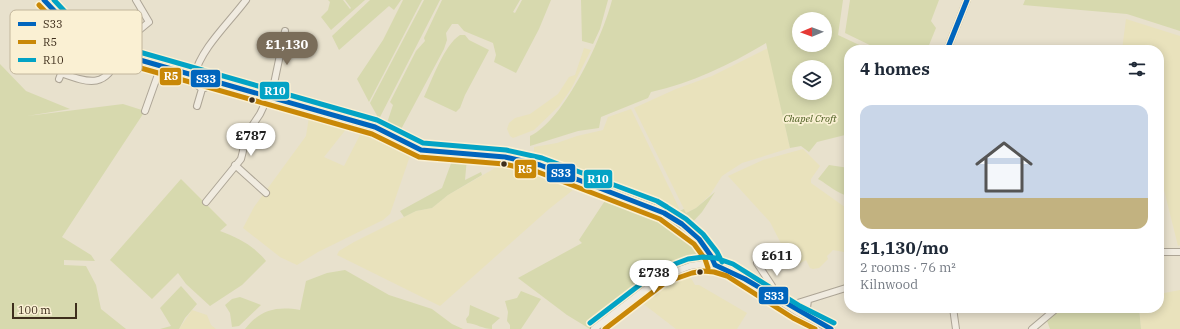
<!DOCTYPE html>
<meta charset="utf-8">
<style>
:root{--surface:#fff;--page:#f6f6f7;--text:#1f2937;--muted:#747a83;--line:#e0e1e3;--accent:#7a6d5a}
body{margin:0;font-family:"IBM Plex Serif",serif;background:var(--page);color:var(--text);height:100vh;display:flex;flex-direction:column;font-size:15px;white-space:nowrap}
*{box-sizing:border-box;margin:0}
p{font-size:13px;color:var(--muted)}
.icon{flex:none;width:22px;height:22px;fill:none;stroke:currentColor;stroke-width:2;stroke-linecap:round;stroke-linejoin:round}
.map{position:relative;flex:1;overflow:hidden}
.panel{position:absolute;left:844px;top:45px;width:320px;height:268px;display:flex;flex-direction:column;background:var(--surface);border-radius:16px;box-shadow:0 2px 10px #0003}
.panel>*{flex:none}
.needle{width:26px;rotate:269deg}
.controls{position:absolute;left:792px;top:12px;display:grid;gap:8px}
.controls a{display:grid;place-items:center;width:40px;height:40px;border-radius:50%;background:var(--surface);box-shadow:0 2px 10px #0003;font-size:20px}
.scale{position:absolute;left:12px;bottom:10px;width:65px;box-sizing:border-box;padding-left:4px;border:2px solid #3e2e1c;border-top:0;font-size:11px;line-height:14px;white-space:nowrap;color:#3e2e1c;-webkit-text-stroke:3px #faf0d3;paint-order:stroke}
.price{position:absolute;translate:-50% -34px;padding:0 9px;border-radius:14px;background:#fff;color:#222;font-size:13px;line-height:26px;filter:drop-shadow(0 1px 2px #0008)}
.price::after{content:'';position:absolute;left:50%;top:24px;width:12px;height:9px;margin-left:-6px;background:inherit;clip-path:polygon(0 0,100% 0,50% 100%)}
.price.active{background:var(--accent);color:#fff}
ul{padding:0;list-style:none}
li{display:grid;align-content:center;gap:8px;height:212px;padding:0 16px}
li+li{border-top:1px solid var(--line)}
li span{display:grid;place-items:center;height:124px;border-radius:12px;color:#555}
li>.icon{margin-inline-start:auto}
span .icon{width:72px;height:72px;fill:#fffc;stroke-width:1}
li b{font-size:17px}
h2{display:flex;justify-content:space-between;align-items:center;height:48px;padding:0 16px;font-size:17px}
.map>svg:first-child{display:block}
.farmland{fill:#e9e2bc}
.green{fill:#d7d9ae;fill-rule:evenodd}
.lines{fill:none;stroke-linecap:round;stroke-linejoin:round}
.minor-casing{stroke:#ada596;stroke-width:8}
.minor{stroke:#f0ebe0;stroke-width:6}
.bus-1-casing{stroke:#faf0d3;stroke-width:8}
.bus-2-casing{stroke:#faf0d3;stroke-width:8}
.bus-3-casing{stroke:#faf0d3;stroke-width:8}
.bus-1{stroke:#0065bd;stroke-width:5}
.bus-2{stroke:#c98807;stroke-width:5}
.bus-3{stroke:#03a3c5;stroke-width:5}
.bus-dot{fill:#3e2e1c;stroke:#faf0d3;stroke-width:1.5}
.labels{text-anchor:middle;stroke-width:3.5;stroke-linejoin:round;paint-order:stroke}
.park-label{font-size:10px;font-style:italic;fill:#4b5d20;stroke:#faf0d3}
.key{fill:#faf0d3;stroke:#c2b69c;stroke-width:1}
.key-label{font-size:11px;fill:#3e2e1c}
.line-badge{stroke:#faf0d3;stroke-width:1.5}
.badge-label{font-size:11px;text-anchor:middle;font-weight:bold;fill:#fff}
</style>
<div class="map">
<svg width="1180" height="329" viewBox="0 0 1180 329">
<rect width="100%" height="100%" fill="#e8e1cd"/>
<path class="farmland" d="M1126,19l54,17v209l-2,1 -19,-76v-120h-37z
M584,48l7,2 -20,39 -12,17 -25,24 -21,8 -3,-2 -3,-7 2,-6 6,-5 15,-4 28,-20 11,-17 6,-2z
M768,48l22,100 -48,15 -20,13 -12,19 -14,13 -10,5 -52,-105 42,-19 36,-13z
M631,109l49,101 -6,3 -22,-13 -66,-22 -46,-17 -6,-5v-9l23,-4 20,-7 26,-6 5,-13z
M309,117l38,11 -23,29 20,9 18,-35 49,22 -21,61 -7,6 -65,32 -21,13 -17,-8 -37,-29 11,-21 52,-71z
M803,149l17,17 -9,13v4l38,27v43l-16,-3 -6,6 1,3 -9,9 -6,1 -3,-1 -4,-8 -11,6 -3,-1 -22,-43 -42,-46 35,-16z
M504,163l28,9 7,-4 39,18 -29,23 -109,97 -103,-51 2,-4 15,-9 62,-31 16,-3 16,-13z
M688,273l7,12h4l48,28 -10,16h-61l-39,-30 14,-9z
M1180,290v39h-39l-2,-21h20v-14z
M192,310l15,5 4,10 5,4h-37z"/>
<path class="green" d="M328,0h15l7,9 1,-1 -6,-8h20l-34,30 -10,-13 7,-7 2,-8z
M370,0h31l-7,10 -5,-4 -50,44 -7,-14z
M403,0h19l-53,102 -12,-23 26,-39z
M424,0h16l-61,119 -9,-16z
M442,0h78l-7,12 2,1 7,-13h29l-12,29 -23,44 -22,-11 2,-7 -3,-12 -29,-12 -6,-7h-6l-6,9 1,7 -3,9 -46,86 -13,-6 8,-24 -3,-3 26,-51 9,-10 -1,-3z
M581,0h27l-8,29 -7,15 -11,-3z
M612,0h231l-5,35 32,15h-21v84l-32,8 -8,10 -8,-6 -11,2 -24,-105c-35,21 -74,40 -115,49l-3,6 -47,19 -2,11 -21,3 -48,15v-10c34,-15 73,-100 82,-136zM799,19h26v26h-26zM799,67h26v26h-26z
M850,0h89l-8,21 5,7 -9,22h-47l-35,-17z
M1025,0h155v31l-53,-17 -104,-9z
M460,35h5l4,5 20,10 -24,45 -5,13 -4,4 -32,-15c8,-17 20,-52 36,-62z
M0,64l26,27 44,18 -43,7 96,-12 22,7 -83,126 29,18 4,6 -31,-1v5l22,1 10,19 5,24 25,20h-126z
M453,158h14l-2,22 16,-8 1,3 -34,20 -16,13 -16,3 -12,6 -4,-6 42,-23z
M829,165l20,3v28c-12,-2 -20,-11 -31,-17z
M181,179l46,46 -7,6c19,7 34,15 46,30l-24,24 -32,21 -24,-22 -8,-11 -26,26 -42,-39z
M715,192l-13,20 -12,13 -16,-12 10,-4 2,4 10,-5z
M608,196l45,14 14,7 39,35 4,10h-19l-32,10 -67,57h-2l-23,-14 -49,-37 64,-35 -3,-3z
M345,270l44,25 43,14 20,15 11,5h-218c15,-19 31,-23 55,-19l6,-29 21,-8z
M181,286l16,18 -12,14 -6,11h-19l11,-3 -11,-18z
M521,291l20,8 -20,30h-11v-4l-3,-4 1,-9 -3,-11 12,-3z
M240,297l21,8 -22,21 -7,1 -2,-14 -5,-8 7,-6z
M470,305l30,13 -8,7v4c-9,0 -15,-5 -25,-6l-1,-4 3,-4z
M1061,308h78l2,21h-91l-3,-8z"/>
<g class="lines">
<g class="minor-casing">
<path id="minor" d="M44,0l38,40 16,8 277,79 46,23 84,7 35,8 115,43c22,12 53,31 60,57
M947,50l20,-50
M116,54l4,-8 29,-24 -13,-22
M61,73c29,11 46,15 58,-18
M194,76c8,-29 34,-52 52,-76
M198,77l-1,8 5,4 5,-2 2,-6
M59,79l10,-26
M271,98l14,-67
M197,106l5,-17
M145,111l16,-45
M235,165l31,28
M206,202l35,-43 2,-8 1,-13 16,-24 8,-17
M1159,252h21
M757,263l15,23 -3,8
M788,306l61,-19
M953,308l3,21
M806,316l2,-16
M594,329l69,-53 27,-10 13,-2 12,1 15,5 67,42 34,17
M1032,329l25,-21"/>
</g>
<use href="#minor" class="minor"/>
<g class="bus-1-casing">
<path id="bus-1" d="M44,0l38,40 16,8 277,79 46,23 84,7 35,8 124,48 18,11 17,15 12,17 4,9
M947,50l20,-50
M715,265l30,14 86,50"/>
</g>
<g class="bus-2-casing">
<path id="bus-2" d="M39,5l38,40 18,10 277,79 47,23 85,7 34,8 122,47 34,25 11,15 3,9
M605,329l61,-47 26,-9 11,-2 11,1 13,4 66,42 22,11"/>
</g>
<g class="bus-3-casing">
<path id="bus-3" d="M54,0l32,34 15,7 276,79 46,23 83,7 36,8 115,43 10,6 19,12 17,15 14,18 5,10
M590,323l69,-53 29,-11 15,-2 13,1 17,6 67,42 34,17"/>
</g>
<use href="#bus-1" class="bus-1"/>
<use href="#bus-2" class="bus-2"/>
<use href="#bus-3" class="bus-3"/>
</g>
<g class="bus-dot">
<circle cx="252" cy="100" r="3.5"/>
<circle cx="504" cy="164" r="3.5"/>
<circle cx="700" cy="272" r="3.5"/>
</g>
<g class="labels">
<g class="park-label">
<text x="810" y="122">Chapel Croft</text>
</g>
</g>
<rect x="10" y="10" width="132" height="64" rx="6" class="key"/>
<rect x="18" y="22" width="18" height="4" fill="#0065bd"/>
<rect x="18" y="40" width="18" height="4" fill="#c98807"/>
<rect x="18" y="58" width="18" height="4" fill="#03a3c5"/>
<g class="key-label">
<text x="43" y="28">S33</text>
<text x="43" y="46">R5</text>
<text x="43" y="64">R10</text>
</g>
<g class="line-badge">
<rect x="159" y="67" width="23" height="19" rx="4" fill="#c98807"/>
<rect x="190" y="69" width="31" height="19" rx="4" fill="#0065bd"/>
<rect x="259" y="81" width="31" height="19" rx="4" fill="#03a3c5"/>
<rect x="514" y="159" width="23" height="20" rx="4" fill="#c98807"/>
<rect x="546" y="163" width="30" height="20" rx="4" fill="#0065bd"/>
<rect x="583" y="169" width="30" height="20" rx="4" fill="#03a3c5"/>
<rect x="758" y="286" width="31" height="19" rx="4" fill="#0065bd"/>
</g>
<g class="badge-label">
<text x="171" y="80">R5</text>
<text x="206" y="83">S33</text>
<text x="275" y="95">R10</text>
<text x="525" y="173">R5</text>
<text x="561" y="177">S33</text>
<text x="598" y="183">R10</text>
<text x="774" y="300">S33</text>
</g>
</svg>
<div class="controls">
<a><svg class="needle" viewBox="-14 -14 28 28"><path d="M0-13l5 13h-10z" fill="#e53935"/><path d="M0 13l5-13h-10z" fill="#747a83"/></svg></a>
<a><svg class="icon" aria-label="layers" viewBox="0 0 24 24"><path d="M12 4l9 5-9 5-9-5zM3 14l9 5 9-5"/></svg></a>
</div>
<div class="scale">100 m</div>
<b class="price active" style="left:287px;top:66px">£1,130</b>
<b class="price" style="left:251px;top:157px">£787</b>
<b class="price" style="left:777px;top:277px">£611</b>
<b class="price" style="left:654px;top:294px">£738</b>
<section class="panel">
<h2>4 homes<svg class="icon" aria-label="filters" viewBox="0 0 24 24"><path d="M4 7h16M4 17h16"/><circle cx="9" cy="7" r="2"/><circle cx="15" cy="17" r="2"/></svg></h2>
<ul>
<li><span style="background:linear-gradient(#c9d6e8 75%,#c2b280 0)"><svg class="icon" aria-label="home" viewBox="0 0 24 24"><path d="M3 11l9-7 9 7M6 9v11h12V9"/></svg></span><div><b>£1,130/mo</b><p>2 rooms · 76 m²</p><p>Kilnwood</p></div></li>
</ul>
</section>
</div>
